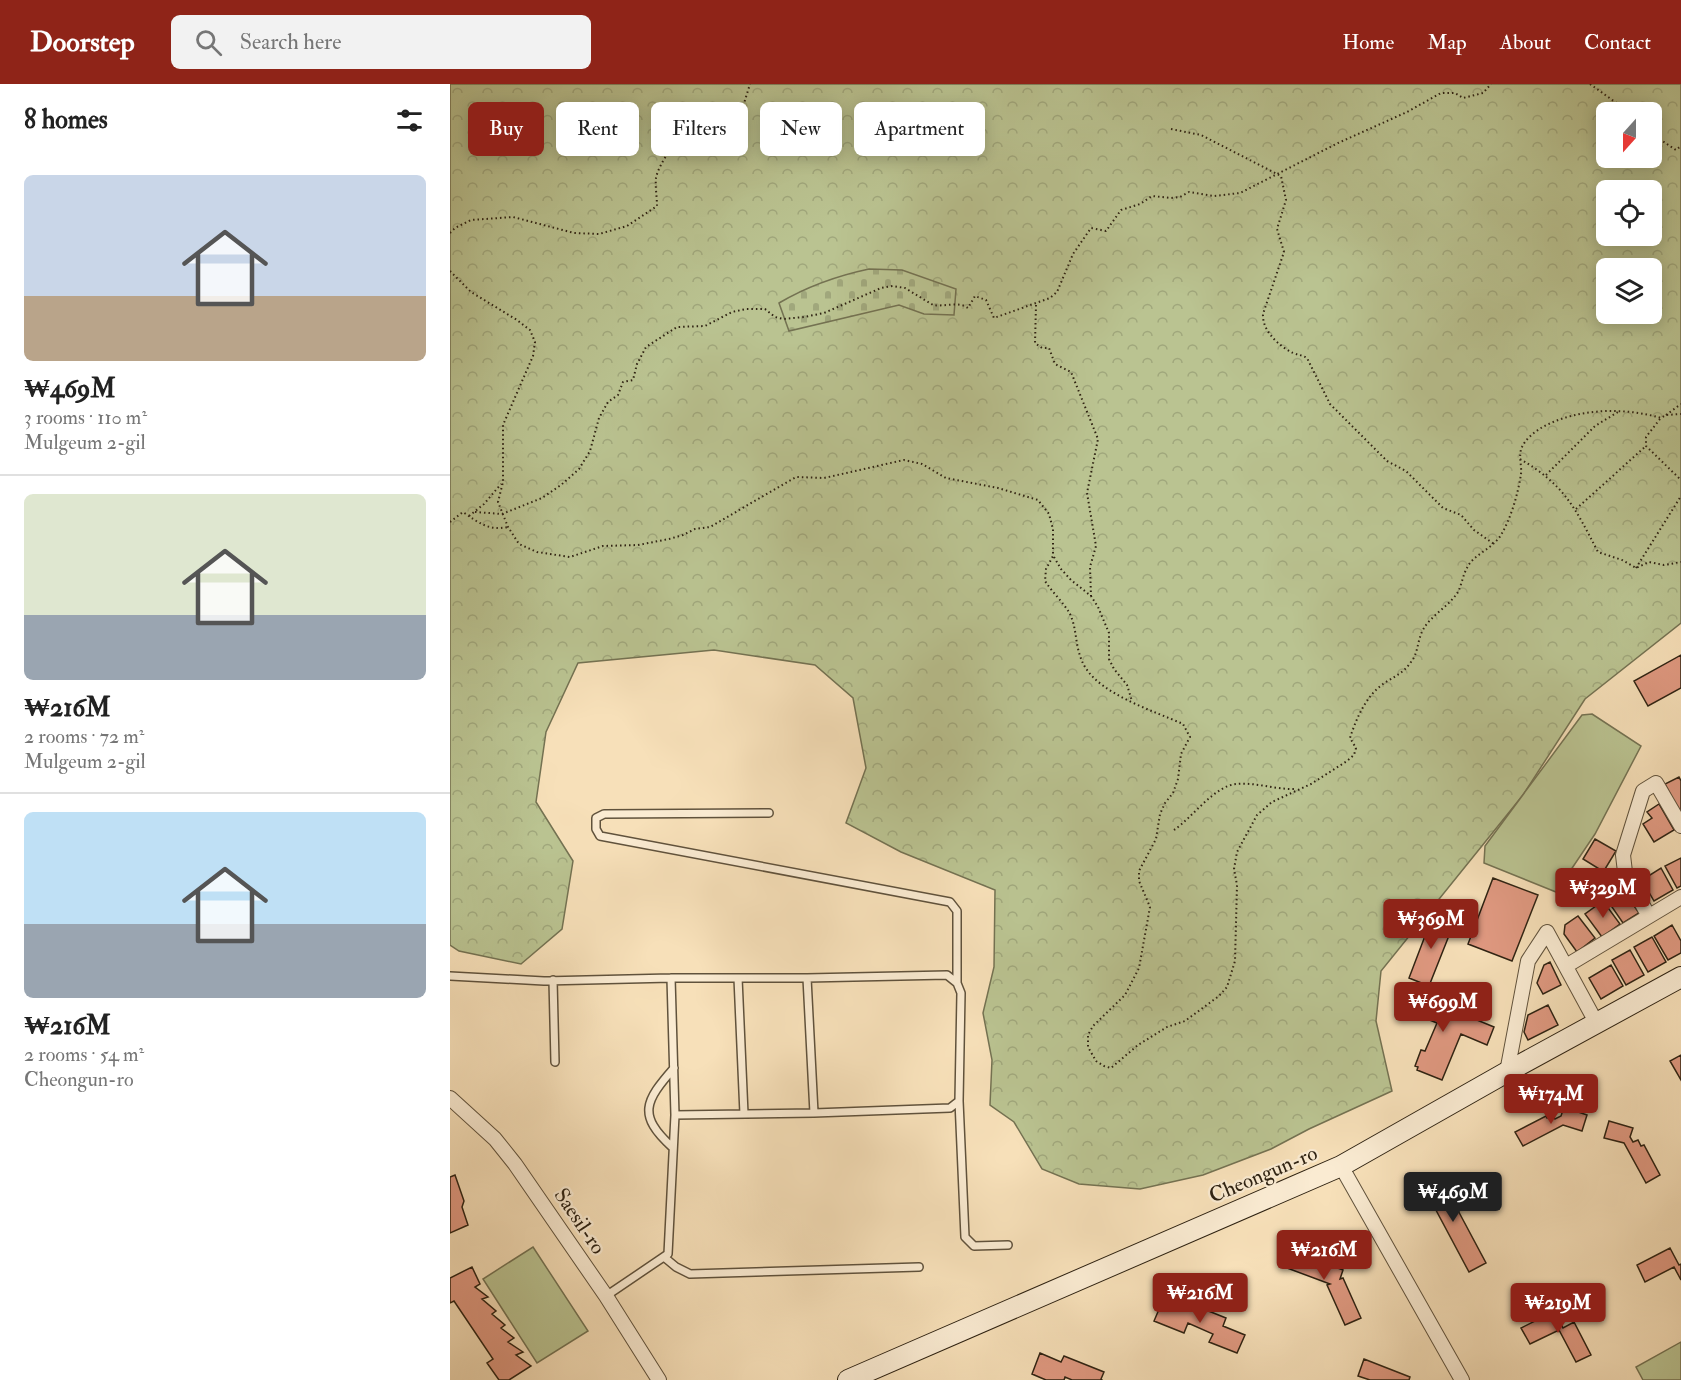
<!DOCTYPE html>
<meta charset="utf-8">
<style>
:root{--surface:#fff;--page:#f2f2f2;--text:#222;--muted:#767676;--line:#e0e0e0;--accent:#8f2418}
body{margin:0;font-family:"IM FELL Double Pica",serif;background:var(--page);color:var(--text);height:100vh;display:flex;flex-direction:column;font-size:22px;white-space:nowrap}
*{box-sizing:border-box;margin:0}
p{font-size:20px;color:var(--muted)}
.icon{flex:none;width:33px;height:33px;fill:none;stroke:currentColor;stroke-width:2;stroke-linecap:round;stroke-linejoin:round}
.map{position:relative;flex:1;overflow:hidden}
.side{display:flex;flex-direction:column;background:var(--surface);width:450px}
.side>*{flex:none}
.hud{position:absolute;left:18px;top:18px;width:570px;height:54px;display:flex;gap:12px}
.needle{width:39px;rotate:201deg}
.buttons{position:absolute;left:1146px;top:18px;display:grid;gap:12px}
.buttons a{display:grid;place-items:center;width:66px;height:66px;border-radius:9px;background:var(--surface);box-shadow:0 3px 15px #0003;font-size:30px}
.price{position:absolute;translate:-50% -51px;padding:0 14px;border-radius:6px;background:var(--accent);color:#fff;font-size:20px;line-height:39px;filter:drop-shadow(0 2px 3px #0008)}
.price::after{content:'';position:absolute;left:50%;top:36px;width:18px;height:14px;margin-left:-9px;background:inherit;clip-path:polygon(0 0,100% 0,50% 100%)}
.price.current{background:#222;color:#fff}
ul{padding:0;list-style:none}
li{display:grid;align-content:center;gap:12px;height:318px;padding:0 24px}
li+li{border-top:2px solid var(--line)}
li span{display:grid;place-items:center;height:186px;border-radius:9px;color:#555}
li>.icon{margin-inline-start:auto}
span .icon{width:108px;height:108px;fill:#fffc;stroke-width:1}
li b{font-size:26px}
h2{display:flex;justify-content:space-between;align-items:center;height:72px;padding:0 24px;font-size:26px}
.chip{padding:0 21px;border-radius:9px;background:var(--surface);box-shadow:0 3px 15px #0003;font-size:21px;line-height:54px}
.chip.current{background:var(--accent);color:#fff}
header{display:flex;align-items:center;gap:36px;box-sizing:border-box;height:84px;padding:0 30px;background:var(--accent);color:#fff}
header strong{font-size:28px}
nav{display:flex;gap:33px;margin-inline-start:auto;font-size:21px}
.search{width:420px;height:54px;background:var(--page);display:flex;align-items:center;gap:15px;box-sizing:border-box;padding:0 21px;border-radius:9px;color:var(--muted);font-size:22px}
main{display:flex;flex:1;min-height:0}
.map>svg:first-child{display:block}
.forest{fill:url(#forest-crowns);stroke:#747252;stroke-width:1.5;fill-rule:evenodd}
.cemetery{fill:url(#cemetery-stones);stroke:#747252;stroke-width:1.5}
.garden{fill:#bac391;stroke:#747252;stroke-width:1.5}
.building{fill:#e09981;stroke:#2e2212;stroke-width:1.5}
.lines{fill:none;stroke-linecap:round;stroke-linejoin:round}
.lane-casing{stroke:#60523c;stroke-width:10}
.street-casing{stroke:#60523c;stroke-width:16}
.secondary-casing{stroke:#2e2212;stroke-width:22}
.path{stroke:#2e2212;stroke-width:2;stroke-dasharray:1.5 3;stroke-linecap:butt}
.lane{stroke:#faebd2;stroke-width:7}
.street{stroke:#faebd2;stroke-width:14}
.secondary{stroke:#faebd2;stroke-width:20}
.labels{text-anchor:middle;stroke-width:4.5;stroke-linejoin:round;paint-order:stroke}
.street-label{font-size:21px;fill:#2e2212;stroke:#faebd2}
</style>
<header>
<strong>Doorstep</strong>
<div class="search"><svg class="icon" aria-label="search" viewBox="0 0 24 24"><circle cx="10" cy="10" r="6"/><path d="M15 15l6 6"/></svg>Search here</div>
<nav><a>Home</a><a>Map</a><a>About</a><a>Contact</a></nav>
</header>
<main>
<section class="side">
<h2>8 homes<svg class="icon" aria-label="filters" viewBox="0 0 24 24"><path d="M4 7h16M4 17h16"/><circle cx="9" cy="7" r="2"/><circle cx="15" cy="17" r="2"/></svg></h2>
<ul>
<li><span style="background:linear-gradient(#c9d6e8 65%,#b9a48a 0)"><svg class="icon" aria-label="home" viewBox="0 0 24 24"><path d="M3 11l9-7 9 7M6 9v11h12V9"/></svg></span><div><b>₩469M</b><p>3 rooms · 110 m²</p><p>Mulgeum 2-gil</p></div></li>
<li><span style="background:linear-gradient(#dfe7d0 65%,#9aa5b1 0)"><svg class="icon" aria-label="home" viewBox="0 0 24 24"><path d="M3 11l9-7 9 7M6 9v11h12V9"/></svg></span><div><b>₩216M</b><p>2 rooms · 72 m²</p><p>Mulgeum 2-gil</p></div></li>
<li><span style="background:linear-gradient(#bfe0f5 60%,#9aa5b1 0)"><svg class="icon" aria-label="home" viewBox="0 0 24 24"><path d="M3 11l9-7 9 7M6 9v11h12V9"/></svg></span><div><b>₩216M</b><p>2 rooms · 54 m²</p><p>Cheongun-ro</p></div></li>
</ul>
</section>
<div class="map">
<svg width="1231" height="1296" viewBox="0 0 1231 1296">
<defs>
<pattern id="forest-crowns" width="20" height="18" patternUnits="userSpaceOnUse" patternTransform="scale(1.5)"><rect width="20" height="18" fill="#bac391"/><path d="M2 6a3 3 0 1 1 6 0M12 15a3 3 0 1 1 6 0" fill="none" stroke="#a0a77c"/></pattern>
<pattern id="cemetery-stones" width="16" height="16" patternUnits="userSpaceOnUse" patternTransform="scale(1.5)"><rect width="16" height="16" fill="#bac391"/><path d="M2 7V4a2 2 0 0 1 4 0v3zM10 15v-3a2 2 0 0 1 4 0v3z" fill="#a0a77c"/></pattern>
</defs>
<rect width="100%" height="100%" fill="#f7e0b9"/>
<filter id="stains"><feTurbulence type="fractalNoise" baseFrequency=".00333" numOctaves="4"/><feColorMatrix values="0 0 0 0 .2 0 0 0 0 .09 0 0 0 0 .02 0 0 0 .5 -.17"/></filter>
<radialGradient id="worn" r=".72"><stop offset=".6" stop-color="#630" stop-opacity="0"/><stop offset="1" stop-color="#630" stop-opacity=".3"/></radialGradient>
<path class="forest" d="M0,0h1231v539l-96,76 -62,96 -142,176 -5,50 16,70 -83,38 -38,20 -68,26 -63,14 -61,-5 -37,-15 -28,-47 -24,-17 2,-45 -9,-47 11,-46 1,-77 -94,-38 -55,-29 20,-55 -13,-70 -38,-33 -101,-15 -136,13 -32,69 -10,70 37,59 -11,68 -41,35 -62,-13 -9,-6zM1156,28h46v46h-46zM1156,106h46v46h-46zM1156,184h46v46h-46z"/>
<path class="cemetery" d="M419,185l33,1 54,19 -2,26 -30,-1 -25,-9 -110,26 -10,-28c29,-17 57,-27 90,-34z"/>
<path class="garden" d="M1142,630l49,32 -46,88 -39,58 -72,-29 1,-17 97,-131z
M83,1163l55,84 -51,32 -54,-84z
M1231,1258v38h-38l-7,-13z"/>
<path class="building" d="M1231,571v33l-33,18 -14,-25z
M1229,693l2,4v34l-16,-31z
M1209,720l15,26 -20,12 -11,-18 9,-6 -5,-6z
M1145,755l21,12 -14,23 -3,-1 2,-3 -18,-11z
M1231,774v28l-4,2 -12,-22z
M1211,784l12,22 -19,11 -12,-21z
M1043,794l45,17 -26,66 -44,-17z
M1167,797l22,32 -16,10 -22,-32z
M1153,817l17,23 -18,13 -17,-23z
M983,831l21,8 -25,63 -20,-8z
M1128,832l17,22 -18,14 -13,-18 1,-9z
M1222,841l9,16v12l-13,7 -14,-24z
M1202,853l14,25 -18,10 -14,-25z
M1180,866l14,25 -18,10 -14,-25z
M1100,878l11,23 -18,9 -6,-11 7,-18z
M1161,881l12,21 -22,13 -12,-21z
M954,906l90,37 -7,18 -26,-11 -19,46 -25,-10 1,-3 -3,-1 6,-16 4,1 12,-28 -40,-16z
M1098,921l10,20 -30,15 -4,-8 4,-17z
M1231,971v25l-11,-19z
M1114,1023l23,8 -5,16 -19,-6 -40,21 -8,-14 31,-16 1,2 6,-3 2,4 6,-3z
M1159,1037l24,7 -3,9 3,5 5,-2 3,6 3,-1 16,30 -14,8 -22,-40 -20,-5z
M988,1089l48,90 -17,9 -48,-90z
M5,1091l9,26 -2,6 6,18 -18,8v-56z
M835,1164l58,22 -3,9 3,-1 18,40 -16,7 -18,-40 3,-1 -51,-19z
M1220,1164l9,17 2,-1v16l-7,-13 -29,15 -8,-17z
M22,1183l8,17 -5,3 13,10 -6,2 14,12 -4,3 13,11 -4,3 13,10 -6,4 15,10 -7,3 15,11 -22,14h-10l-12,-17 6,-4 -39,-58 -4,2v-25z
M713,1216l20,8 3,-6 40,16 -3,8 22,9 -8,18 -28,-11 4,-8 -25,-11 -4,10 -30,-12z
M1105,1227l8,17 11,-6 17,33 -15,7 -17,-32 -29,14 -9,-16z
M590,1269l21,9 3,-6 40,16 -3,7 1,1h-30l-7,-3 -1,3h-18l-14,-6z
M914,1275l46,18 -1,3h-39l-12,-4z"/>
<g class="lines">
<g class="lane-casing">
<path id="lane" d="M319,729l-165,1 -8,4v11l4,7 350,66 7,9v72
M0,892l94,5 127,-3
M288,894l6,136
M357,894l7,135
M103,896l2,82
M509,1017l6,136 9,9 34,-1
M222,1063c-35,-32 -27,-46 2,-79
M214,1173l12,10 14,7 229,-7
M156,1212l62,-42 7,-139 -4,-137h136l140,-3 10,8 4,10 -2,108 -9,7 -136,5 -139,2"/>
</g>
<g class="street-casing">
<path id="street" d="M1198,831l-23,-43 -2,-17 20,-64 13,-8 25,43
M1116,882l115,-69
M1057,988l21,-111 19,-29 50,92
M0,1014l45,41 20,25 91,132 53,84
M891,1082l121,214"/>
</g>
<g class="secondary-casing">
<path id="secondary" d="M398,1296l493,-214 166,-94 174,-95"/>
</g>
<path class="path" d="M1140,0l39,28
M721,45l30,6 80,41 5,24 -9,29 7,23 -21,62c-1,17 16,32 30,39 5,2 9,2 14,5l23,46 57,57 19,10 37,37 18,7 13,15 20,14
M1202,50l24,16 5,-4
M0,149l5,-5 16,-8 42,-3 61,16 25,1 28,-8 30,-20c0,-9 -2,-20 -1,-28 3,-16 24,-44 39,-51 10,-6 21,-3 32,-1l14,-13 9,-29
M0,187l21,21 46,28 13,10 5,12 -2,14 -30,69v57l-5,20 10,25 11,17 18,8 33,5 33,-11 35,-1 31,-6 14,-4 12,-6 15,-2 86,-50 28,1 80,-18 18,4 24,14 52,10 40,12 11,14 4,15v27l-7,13 -1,12c7,11 19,22 25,33 8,17 4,34 15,53 17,28 69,44 98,57l7,13 -9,17 -3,25 -5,14 -8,10 -5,11 -4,25 -17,32v10l11,26 -11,61 -14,27 -32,31 -5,9v12l8,14 8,5 7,2 27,-23 29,-18 18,-6 34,-25 8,-9 8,-26 2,-76 -3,-16 3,-17 20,-37 15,-13 39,-18 36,-23 7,-6 2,-7 -6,-10c6,-19 16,-42 33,-54 10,-7 21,-11 28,-22 8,-10 6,-23 13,-34 8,-13 25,-22 34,-36 4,-8 5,-18 10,-26 7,-12 24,-17 33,-31 10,-17 17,-41 20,-61 1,-8 -3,-19 1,-27 3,-7 12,-15 19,-19 35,-20 83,-21 120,-10l5,-3 15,-1
M586,221l-1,38 7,5h7l6,16 16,8 27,67 -11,54 9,53 -6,21 1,29
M1216,331l15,-11
M1210,335l-14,18v9l35,34
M1070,375c45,26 55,49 78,93l24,8 14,8 13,-6 15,3 17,-3
M1096,391l49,-49 23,-14
M1126,425l70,-63
M25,428l27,2 40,-16 19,-13 18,-16 11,-18 9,-33 9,-16 10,-7 5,-13 10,-2 4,-16 9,-17 31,-20 28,-1 27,-14 14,-3h19l10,8 8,2 21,-2 20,-4 57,-25 12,-2 12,2 28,17c11,2 26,-4 35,3l7,-12 11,4 8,18 56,-20 7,-6 16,-38 18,-26 15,3 15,-21 19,-6 12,-8 19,2 9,-1 9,-5 25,4 26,-3 98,-50 69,-31 34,-19h14l8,5 20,-5 8,-9
M19,432l15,-12 17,-20
M0,438l13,-10c16,11 26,19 45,15
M604,473l7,12 10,11 20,16 7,11 11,26v26l5,10 13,16 5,16
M1186,484l45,-72
M724,746c19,-13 41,-45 63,-46 19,-2 38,6 60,5"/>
<use href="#lane" class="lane"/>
<use href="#street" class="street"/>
<use href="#secondary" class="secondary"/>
</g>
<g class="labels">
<g class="street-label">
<text transform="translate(813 1090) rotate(-23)" y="7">Cheongun-ro</text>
<text transform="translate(130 1137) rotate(56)" y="7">Saesil-ro</text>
</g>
</g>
<rect width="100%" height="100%" filter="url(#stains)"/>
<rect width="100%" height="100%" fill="url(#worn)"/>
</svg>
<div class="buttons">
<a><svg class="needle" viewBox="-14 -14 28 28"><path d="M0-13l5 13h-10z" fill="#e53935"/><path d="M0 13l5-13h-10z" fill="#767676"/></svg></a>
<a><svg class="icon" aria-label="locate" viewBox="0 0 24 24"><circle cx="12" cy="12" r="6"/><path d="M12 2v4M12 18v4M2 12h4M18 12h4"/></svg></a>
<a><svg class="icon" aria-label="layers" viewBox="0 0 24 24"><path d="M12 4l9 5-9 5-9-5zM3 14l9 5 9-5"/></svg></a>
</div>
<b class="price" style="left:1153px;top:835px">₩329M</b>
<b class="price" style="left:981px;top:866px">₩369M</b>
<b class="price" style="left:993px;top:949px">₩699M</b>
<b class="price" style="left:1101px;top:1041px">₩174M</b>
<b class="price current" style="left:1003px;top:1139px">₩469M</b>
<b class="price" style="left:874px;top:1197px">₩216M</b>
<b class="price" style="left:750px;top:1240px">₩216M</b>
<b class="price" style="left:1108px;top:1250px">₩219M</b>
<div class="hud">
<a class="chip current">Buy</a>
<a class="chip">Rent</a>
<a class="chip">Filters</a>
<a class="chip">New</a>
<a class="chip">Apartment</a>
</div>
</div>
</main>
